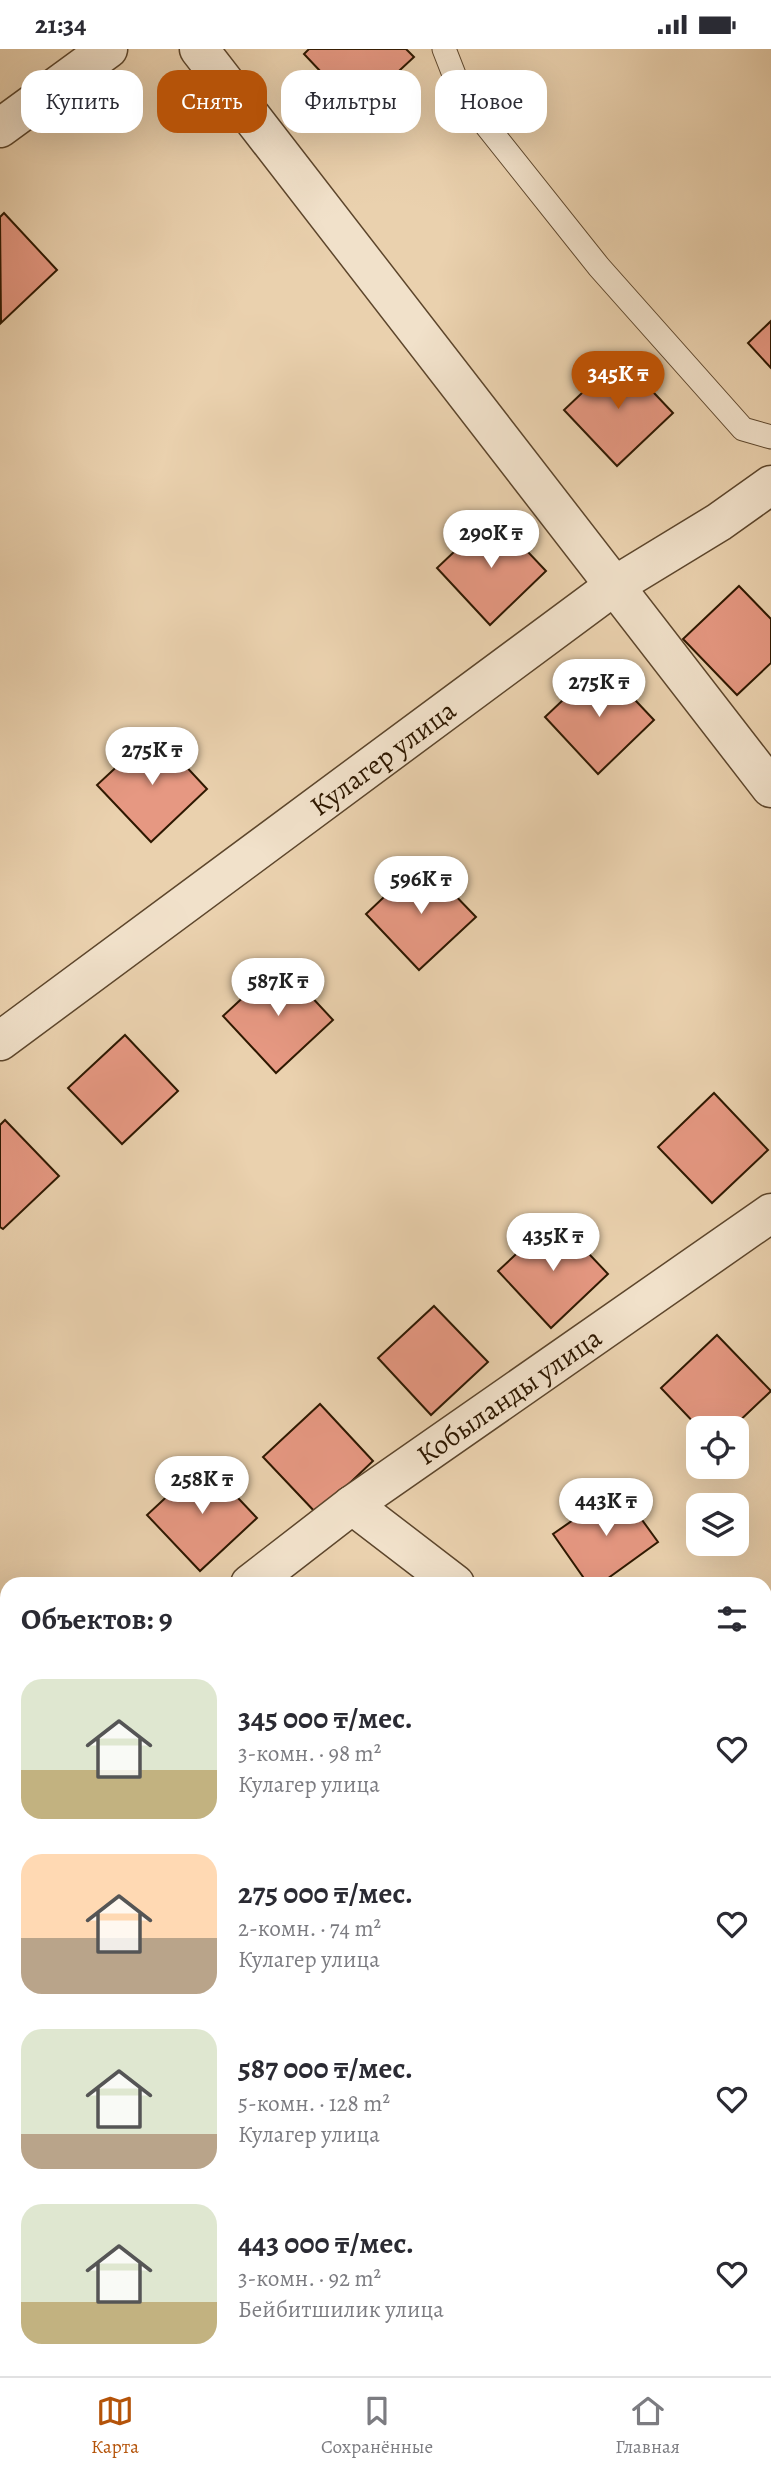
<!DOCTYPE html>
<html lang="ru">
<meta charset="utf-8">
<style>
:root{--surface:#fff;--page:#f2f2f3;--text:#2b2b33;--muted:#7c7c81;--line:#e1e1e2;--accent:#b45309}
body{margin:0;font-family:Alegreya,serif;background:var(--page);color:var(--text);height:100vh;display:flex;flex-direction:column;font-size:26px;white-space:nowrap}
*{box-sizing:border-box;margin:0}
p{font-size:23px;color:var(--muted)}
.icon{flex:none;width:38px;height:38px;fill:none;stroke:currentColor;stroke-width:2;stroke-linecap:round;stroke-linejoin:round}
.map{position:relative;flex:1;overflow:hidden}
.side{position:absolute;left:0px;top:1528px;width:772px;height:800px;display:flex;flex-direction:column;background:var(--surface);border-radius:21px 21px 0 0;box-shadow:0 7px 28px #0002}
.side>*{flex:none}
.top-card{position:absolute;left:21px;top:21px;width:730px;height:63px;display:flex;gap:14px}
.buttons{position:absolute;left:686px;top:1367px;display:grid;gap:14px}
.buttons a{display:grid;place-items:center;width:63px;height:63px;border-radius:14px;background:var(--surface);box-shadow:0 7px 28px #0002;font-size:35px}
.price{position:absolute;translate:-50% -60px;padding:0 16px;border-radius:24px;background:#fff;color:#222;font-size:23px;line-height:46px;filter:drop-shadow(0 2px 4px #0008)}
.price::after{content:'';position:absolute;left:50%;top:42px;width:21px;height:16px;margin-left:-10px;background:inherit;clip-path:polygon(0 0,100% 0,50% 100%)}
.price.current{background:var(--accent);color:#fff}
ul{padding:0;list-style:none}
li{display:flex;align-items:center;gap:21px;height:175px;padding:0 21px}
li span{display:grid;place-items:center;flex:none;width:196px;height:140px;border-radius:21px;color:#555}
li>.icon{margin-inline-start:auto}
span .icon{width:84px;height:84px;fill:#fffc;stroke-width:1}
li b{font-size:30px}
h2{display:flex;justify-content:space-between;align-items:center;height:84px;padding:0 21px;font-size:30px}
.tag{padding:0 24px;border-radius:21px;background:var(--surface);box-shadow:0 7px 28px #0002;font-size:24px;line-height:63px}
.tag.current{background:var(--accent);color:#fff}
.status{display:flex;justify-content:space-between;align-items:center;height:49px;padding:0 35px;background:var(--surface);direction:ltr}
.status svg{height:19px;fill:currentColor}
.tab-bar{display:flex;justify-content:space-around;align-items:center;height:98px;border-top:2px solid var(--line);background:var(--surface);font-size:19px;color:var(--muted)}
.tab-bar a{display:grid;justify-items:center;gap:4px}
.tab-bar .current{color:var(--accent)}
.map>svg:first-child{display:block}
.building{fill:#e69882;stroke:#2e1800;stroke-width:2}
.lines{fill:none;stroke-linecap:round;stroke-linejoin:round}
.service-casing{stroke:#5d462c;stroke-width:25}
.minor-casing{stroke:#5d462c;stroke-width:41}
.service{stroke:#f1e1ca;stroke-width:23}
.minor{stroke:#f1e1ca;stroke-width:38}
.labels{text-anchor:middle;stroke-width:7;stroke-linejoin:round;paint-order:stroke}
.street-label{font-size:28px;fill:#2e1800;stroke:#f1e1ca}
</style>
<div class="status"><b>21:34</b><svg viewBox="0 0 49 12"><path d="M0 12V9h3v3zM5 12V6h3v6zM10 12V3h3v9zM15 12V0h3v12zM26 1h20v11H26zM47 4h2v5h-2z"/></svg></div>
<div class="map">
<svg width="771" height="2327" viewBox="0 0 771 2327">
<rect width="100%" height="100%" fill="#ead1ae"/>
<filter id="stains"><feTurbulence type="fractalNoise" baseFrequency=".00286" numOctaves="4"/><feColorMatrix values="0 0 0 0 .2 0 0 0 0 .09 0 0 0 0 .02 0 0 0 .5 -.17"/></filter>
<radialGradient id="worn" r=".72"><stop offset=".6" stop-color="#630" stop-opacity="0"/><stop offset="1" stop-color="#630" stop-opacity=".3"/></radialGradient>
<path class="building" d="M309,0h97l8,8 -57,53 -53,-56z
M4,164l53,57 -56,53 -1,-106z
M771,272v47l-23,-25z
M620,308l53,56 -56,53 -53,-56z
M493,466l53,56 -56,54 -53,-57z
M739,537l32,33v44l-34,32 -54,-56z
M601,615l53,56 -56,54 -53,-57z
M154,683l53,57 -56,53 -54,-57z
M422,812l54,56 -57,53 -53,-56z
M280,914l53,57 -57,53 -53,-57z
M125,986l53,56 -56,53 -54,-56z
M714,1044l54,57 -56,53 -54,-56z
M5,1071l54,56 -56,53 -3,-2v-102z
M555,1169l53,56 -57,54 -53,-57z
M434,1257l54,56 -57,53 -53,-57z
M717,1286l54,56 -39,37h-33l-38,-40z
M320,1355l53,57 -56,53 -54,-57z
M204,1413l53,56 -57,53 -53,-56z
M619,1439l39,54 -58,42h-12l-35,-50z
M0,2132l7,10v55l-7,5z"/>
<g class="lines">
<g class="service-casing">
<path id="service" d="M444,0l18,46 137,172 144,162 28,8"/>
</g>
<g class="minor-casing">
<g id="minor">
<path d="M199,0l572,739"/>
<path d="M0,79l108,-79"/>
<path id="s1" d="M0,992l614,-455 105,-64 52,-37"/>
<path d="M352,1456l103,79"/>
<path id="s2" d="M250,1535l102,-79 419,-292"/>
<path d="M0,1726l7,-5"/>
<path d="M765,1806l6,6"/>
<path d="M0,1941l7,10"/>
<path d="M765,2218l6,-6"/>
<path d="M267,2320l5,7"/>
<path d="M633,2327l13,-7"/>
</g>
</g>
<use href="#service" class="service"/>
<use href="#minor" class="minor"/>
</g>
<g class="labels">
<g class="street-label">
<text dy="10" stroke="none"><textPath href="#s1" startOffset="476">Кулагер улица</textPath></text>
<text dy="10" stroke="none"><textPath href="#s2" startOffset="320">Кобыланды улица</textPath></text>
</g>
</g>
<rect width="100%" height="100%" filter="url(#stains)"/>
<rect width="100%" height="100%" fill="url(#worn)"/>
</svg>
<div class="buttons">
<a><svg class="icon" aria-label="locate" viewBox="0 0 24 24"><circle cx="12" cy="12" r="6"/><path d="M12 2v4M12 18v4M2 12h4M18 12h4"/></svg></a>
<a><svg class="icon" aria-label="layers" viewBox="0 0 24 24"><path d="M12 4l9 5-9 5-9-5zM3 14l9 5 9-5"/></svg></a>
</div>
<b class="price current" style="left:618px;top:362px">345K ₸</b>
<b class="price" style="left:491px;top:521px">290K ₸</b>
<b class="price" style="left:599px;top:670px">275K ₸</b>
<b class="price" style="left:152px;top:738px">275K ₸</b>
<b class="price" style="left:421px;top:867px">596K ₸</b>
<b class="price" style="left:278px;top:969px">587K ₸</b>
<b class="price" style="left:553px;top:1224px">435K ₸</b>
<b class="price" style="left:202px;top:1467px">258K ₸</b>
<b class="price" style="left:606px;top:1489px">443K ₸</b>
<div class="top-card">
<a class="tag">Купить</a>
<a class="tag current">Снять</a>
<a class="tag">Фильтры</a>
<a class="tag">Новое</a>
</div>
<section class="side">
<h2>Объектов: 9<svg class="icon" aria-label="filters" viewBox="0 0 24 24"><path d="M4 7h16M4 17h16"/><circle cx="9" cy="7" r="2"/><circle cx="15" cy="17" r="2"/></svg></h2>
<ul>
<li><span style="background:linear-gradient(#dfe7d0 65%,#c2b280 0)"><svg class="icon" aria-label="home" viewBox="0 0 24 24"><path d="M3 11l9-7 9 7M6 9v11h12V9"/></svg></span><div><b>345 000 ₸/мес.</b><p>3-комн. · 98 m²</p><p>Кулагер улица</p></div><svg class="icon" aria-label="heart" viewBox="0 0 24 24"><path d="M12 20l-8-8c-3-5 5-10 8-4 3-6 11-1 8 4z"/></svg></li>
<li><span style="background:linear-gradient(#ffd9b3 60%,#b9a48a 0)"><svg class="icon" aria-label="home" viewBox="0 0 24 24"><path d="M3 11l9-7 9 7M6 9v11h12V9"/></svg></span><div><b>275 000 ₸/мес.</b><p>2-комн. · 74 m²</p><p>Кулагер улица</p></div><svg class="icon" aria-label="heart" viewBox="0 0 24 24"><path d="M12 20l-8-8c-3-5 5-10 8-4 3-6 11-1 8 4z"/></svg></li>
<li><span style="background:linear-gradient(#dfe7d0 75%,#b9a48a 0)"><svg class="icon" aria-label="home" viewBox="0 0 24 24"><path d="M3 11l9-7 9 7M6 9v11h12V9"/></svg></span><div><b>587 000 ₸/мес.</b><p>5-комн. · 128 m²</p><p>Кулагер улица</p></div><svg class="icon" aria-label="heart" viewBox="0 0 24 24"><path d="M12 20l-8-8c-3-5 5-10 8-4 3-6 11-1 8 4z"/></svg></li>
<li><span style="background:linear-gradient(#dfe7d0 70%,#c2b280 0)"><svg class="icon" aria-label="home" viewBox="0 0 24 24"><path d="M3 11l9-7 9 7M6 9v11h12V9"/></svg></span><div><b>443 000 ₸/мес.</b><p>3-комн. · 92 m²</p><p>Бейбитшилик улица</p></div><svg class="icon" aria-label="heart" viewBox="0 0 24 24"><path d="M12 20l-8-8c-3-5 5-10 8-4 3-6 11-1 8 4z"/></svg></li>
</ul>
</section>
</div>
<nav class="tab-bar">
<a class="current"><svg class="icon" aria-label="map" viewBox="0 0 24 24"><path d="M3 6l6-2 6 2 6-2v14l-6 2-6-2-6 2zM9 4v14M15 6v14"/></svg>Карта</a>
<a><svg class="icon" aria-label="saved" viewBox="0 0 24 24"><path d="M7 4h10v16l-5-4-5 4z"/></svg>Сохранённые</a>
<a><svg class="icon" aria-label="home" viewBox="0 0 24 24"><path d="M3 11l9-7 9 7M6 9v11h12V9"/></svg>Главная</a>
</nav>
